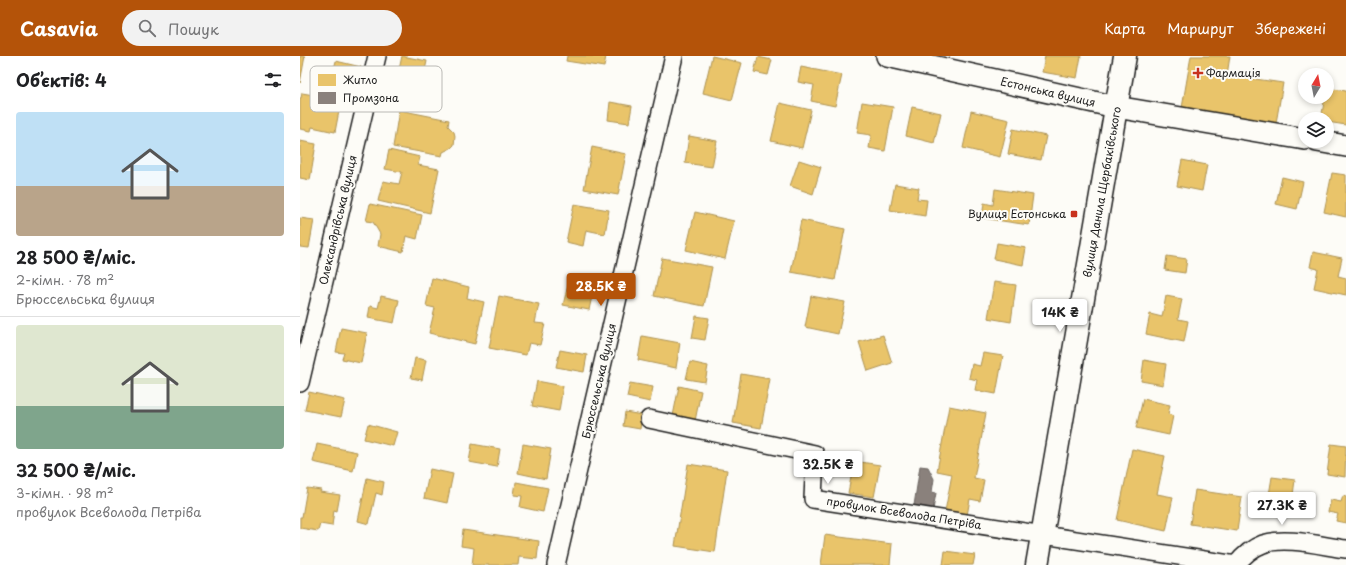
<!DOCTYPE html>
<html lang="uk">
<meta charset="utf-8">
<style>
:root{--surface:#fff;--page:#f2f2f2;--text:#202124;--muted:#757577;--line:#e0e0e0;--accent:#b45309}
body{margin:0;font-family:"Playpen Sans",sans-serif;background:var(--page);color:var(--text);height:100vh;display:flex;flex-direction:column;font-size:15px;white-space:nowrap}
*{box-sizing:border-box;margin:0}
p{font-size:13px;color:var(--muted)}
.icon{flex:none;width:22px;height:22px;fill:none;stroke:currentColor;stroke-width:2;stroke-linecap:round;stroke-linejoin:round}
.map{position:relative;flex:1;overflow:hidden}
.panel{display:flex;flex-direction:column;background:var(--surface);width:300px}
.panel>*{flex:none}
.needle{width:26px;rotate:10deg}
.buttons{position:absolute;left:998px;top:12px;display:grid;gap:8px}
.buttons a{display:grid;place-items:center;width:36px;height:36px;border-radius:50%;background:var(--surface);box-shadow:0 2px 6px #0003;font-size:20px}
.price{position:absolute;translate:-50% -34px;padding:0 9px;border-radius:4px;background:#fff;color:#222;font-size:13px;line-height:26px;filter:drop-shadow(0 1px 2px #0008)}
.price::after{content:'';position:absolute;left:50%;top:24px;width:12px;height:9px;margin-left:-6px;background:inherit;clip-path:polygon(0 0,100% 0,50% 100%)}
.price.selected{background:var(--accent);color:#fff}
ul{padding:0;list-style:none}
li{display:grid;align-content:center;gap:8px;height:212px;padding:0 16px}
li+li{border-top:1px solid var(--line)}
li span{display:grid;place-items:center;height:124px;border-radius:4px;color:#555}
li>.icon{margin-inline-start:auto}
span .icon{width:72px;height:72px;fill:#fffc;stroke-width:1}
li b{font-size:17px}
h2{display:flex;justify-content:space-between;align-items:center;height:48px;padding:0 16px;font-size:17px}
header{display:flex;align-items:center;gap:24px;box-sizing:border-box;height:56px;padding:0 20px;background:var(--accent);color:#fff}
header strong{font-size:19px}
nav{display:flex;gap:22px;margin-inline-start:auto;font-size:14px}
.search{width:280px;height:36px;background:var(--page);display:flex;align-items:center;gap:10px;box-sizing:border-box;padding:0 14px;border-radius:22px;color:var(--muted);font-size:15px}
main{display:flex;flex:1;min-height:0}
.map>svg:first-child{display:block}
.homes{fill:#e9c46a;stroke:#ac9253}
.industry{fill:#8a817c;stroke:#69635f}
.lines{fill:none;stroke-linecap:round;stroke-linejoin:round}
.minor-casing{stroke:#1c1c1c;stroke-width:20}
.tertiary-casing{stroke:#1c1c1c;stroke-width:24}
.secondary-casing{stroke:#1c1c1c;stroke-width:25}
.minor{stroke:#fdfcf7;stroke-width:17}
.tertiary{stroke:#fdfcf7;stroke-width:21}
.secondary{stroke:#fdfcf7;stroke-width:22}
.poi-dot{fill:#c8321e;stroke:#fdfcf7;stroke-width:1.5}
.labels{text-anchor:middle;stroke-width:4;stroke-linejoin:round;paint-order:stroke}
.poi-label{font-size:11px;fill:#1c1c1c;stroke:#fdfcf7;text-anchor:start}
.street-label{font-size:11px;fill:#1c1c1c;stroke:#fdfcf7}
.key{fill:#fdfcf7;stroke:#bab9b5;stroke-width:1}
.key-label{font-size:11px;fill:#1c1c1c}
</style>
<header>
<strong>Casavia</strong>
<div class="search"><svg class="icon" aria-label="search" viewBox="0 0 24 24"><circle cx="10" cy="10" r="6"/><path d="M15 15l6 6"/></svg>Пошук</div>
<nav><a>Карта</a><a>Маршрут</a><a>Збережені</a></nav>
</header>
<main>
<section class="panel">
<h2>Об’єктів: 4<svg class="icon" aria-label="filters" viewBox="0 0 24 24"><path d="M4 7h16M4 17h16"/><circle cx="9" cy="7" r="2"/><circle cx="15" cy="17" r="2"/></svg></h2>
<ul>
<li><span style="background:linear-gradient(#bfe0f5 60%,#b9a48a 0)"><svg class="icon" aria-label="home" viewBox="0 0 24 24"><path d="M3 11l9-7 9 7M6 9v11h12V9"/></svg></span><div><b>28 500 ₴/міс.</b><p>2-кімн. · 78 m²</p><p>Брюссельська вулиця</p></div></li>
<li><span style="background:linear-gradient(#dfe7d0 65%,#7fa58c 0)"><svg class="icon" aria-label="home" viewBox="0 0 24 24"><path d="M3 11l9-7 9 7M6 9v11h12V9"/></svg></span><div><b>32 500 ₴/міс.</b><p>3-кімн. · 98 m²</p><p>провулок Всеволода Петріва</p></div></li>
</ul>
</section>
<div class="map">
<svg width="1046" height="509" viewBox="0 0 1046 509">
<rect width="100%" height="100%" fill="#fdfcf7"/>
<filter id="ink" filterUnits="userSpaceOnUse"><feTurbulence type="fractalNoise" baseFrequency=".025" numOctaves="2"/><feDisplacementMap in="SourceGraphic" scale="8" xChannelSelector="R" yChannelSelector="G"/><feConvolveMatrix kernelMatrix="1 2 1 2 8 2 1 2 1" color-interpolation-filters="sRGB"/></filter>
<g filter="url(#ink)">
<path class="homes" d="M0,0h5l-5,27z
M102,0l25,5 -7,33 -25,-6z
M267,0h39l-2,11 -38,-6z
M412,0l30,7 -10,37 -29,-7z
M745,0h36l-4,22 -35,-6z
M891,0h39l-3,19 56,8 -7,40 -94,-15z
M458,1l14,3 -4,15 -14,-3z
M36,5l25,6 -5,23 -26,-6z
M501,11l41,8 -7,31 -24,-5 3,-16 -16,-3z
M1027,32l19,3v34l-19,-3v-3h-6l4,-22h2z
M2,37l12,2 -1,6 27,5 -5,26 -23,-5 -1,4 -11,-2v-31h1z
M310,46l22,4 -3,17 -21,-3z
M562,46l31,5 -8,44 -16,-3 2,-13 -14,-2z
M480,47l31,7 -9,38 -31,-7z
M612,51l29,6 -7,30 -28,-7z
M99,54l50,10 -1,6 6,6 1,4 -1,9 -3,3 -8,4 -1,4 -49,-9z
M671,55l38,9 -9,37 -37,-9z
M713,73l33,7 -5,24 -33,-6z
M389,80l28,5 -5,26 -27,-4z
M0,85l16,3 -6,36 -10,-2z
M292,91l34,7 -8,41 -34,-6z
M89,94l31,7 -2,8 21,4 -9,44 -52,-12 5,-20 16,3 3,-12 -17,-3z
M499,104l22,7 -8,27 -23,-8z
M882,104l25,5 -5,26 -25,-5z
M1032,117l14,2v42l-22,-5z
M982,121l21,5 -6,27 -21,-5z
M595,128l24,4 -2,11 10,1 -2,16 -35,-6z
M695,133l38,6 -4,30 -47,-7 2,-15 9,2z
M70,148l52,11 -5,24 -11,-3 -3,16 -25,-6 2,-12 -7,-12 -7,-1z
M274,148l35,6 -4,24 -19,-4 -3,16 -17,-4z
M395,156l39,9 -9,38 -39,-9z
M0,162l14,2 -5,28 -9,-1z
M501,164l44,9 -10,51 -44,-8z
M697,187l29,5 -3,17 -29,-6z
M1013,196l29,6 -4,18 8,2v17l-32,-7 4,-19 -8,-2z
M867,200l20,3 -2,14 -20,-3z
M362,202l50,9 -8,39 -50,-10z
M132,222l37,9 -2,11 17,4 -9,42 -46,-11 6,-25 -9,-2z
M269,225l25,6 -5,23 -26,-5z
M694,226l22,3 -5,37 -23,-4z
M81,240l18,4 -5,23 -26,-5 2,-12 8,2z
M199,240l40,8 -4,19 10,1 -5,21 -11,-2 -3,12 -37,-7z
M511,240l34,6 -7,32 -33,-7z
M866,240l16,3 -4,20 10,2 -4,21 -38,-8 4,-20 12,3z
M396,260l13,2 -4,22 -13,-2z
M41,272l26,5 -6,30 -19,-4 2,-6 -8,-1z
M583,279l9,28 -24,8 -9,-29z
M342,280l38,7 -4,25 -38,-8z
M260,294l27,5 -3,17 -28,-5z
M683,297l20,3 -7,38 -21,-4 2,-10 -8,-2 3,-14 8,2z
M115,302l11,2 -4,20 -11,-2z
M844,304l22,4 -3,21 -22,-4z
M390,306l18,4 -3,16 -19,-3z
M441,318l29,5 -9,49 -28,-5z
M237,325l26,5 -4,25 -27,-5z
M330,327l23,4 -3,15 -23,-5z
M379,330l22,5 -6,30 -22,-5z
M9,336l36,8 -4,17 -36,-7z
M843,343l27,6 -2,9 5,2 -4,19 -33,-7z
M649,350l37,7 -12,65 10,2 -4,21 -10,-2 -4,22 -22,-4 8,-43 -15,-3z
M325,356l17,3 -2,14 -17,-3z
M68,368l29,8 -4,14 -29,-7z
M17,388l40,8 -4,19 -40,-9z
M172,388l28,5 -3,18 -28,-5z
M223,388l28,5 -5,30 -28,-6z
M1031,388l15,2 -1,31 -18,-3z
M832,393l33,7 -8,38 16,3 -7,34 -49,-11z
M554,405l26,4 -6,32 -26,-4z
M388,408l39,6 -12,82 -40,-6z
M130,413l23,5 -6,29 -23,-5z
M972,421l23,3 -4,30 -24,-3z
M67,422l17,4 -2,13 -6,-2 -7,31 -11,-3z
M216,426l32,6 -5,24 -23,-5 2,-11 -8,-1z
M7,432l14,2 -1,2 20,3 -3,16 -3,-1 -2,16 -12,-2 -2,7 -18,-3v-11h2z
M895,434l47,7 -5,34 -47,-7z
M1043,440l3,1v26l-10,-2 2,-7 -10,-2 3,-12 10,2z
M163,474l76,11 -2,18 -18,-2 -1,8h-46l2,-17 -13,-2z
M525,479l67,9 -2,21h-69z
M645,495l30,4 -2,10h-30z"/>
<path class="industry" d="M620,410l8,1 6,12 -2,13 4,1 -4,22 -19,-3z"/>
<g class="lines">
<g class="minor-casing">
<path id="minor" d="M0,327l77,-327
M349,363l166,35 -2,45 423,66
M256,509l118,-509
M936,509c7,-9 16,-17 27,-21 22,-8 59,2 83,5"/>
</g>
<g class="tertiary-casing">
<path id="tertiary" d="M587,0l229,51 189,32
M1017,85l29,5"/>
</g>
<g class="secondary-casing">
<path id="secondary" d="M737,509l88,-509"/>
</g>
<use href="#minor" class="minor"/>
<use href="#tertiary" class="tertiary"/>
<use href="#secondary" class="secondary"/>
</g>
</g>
<g class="poi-dot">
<path d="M896 11h4v4h4v4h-4v4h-4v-4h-4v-4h4z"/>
<rect x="770" y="154" width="8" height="8" rx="2"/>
</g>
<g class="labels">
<g class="poi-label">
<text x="906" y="21">Фармація</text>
<text x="766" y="162" text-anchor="end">Вулиця Естонська</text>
</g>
<g class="street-label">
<text transform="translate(748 36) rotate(13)" y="4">Естонська вулиця</text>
<text transform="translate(802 136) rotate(-80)" y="4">вулиця Данила Щербаківського</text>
<text transform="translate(38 164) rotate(-77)" y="4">Олександрівська вулиця</text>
<text transform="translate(299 325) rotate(-77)" y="4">Брюссельська вулиця</text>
<text transform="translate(604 457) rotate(9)" y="4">провулок Всеволода Петріва</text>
</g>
</g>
<rect x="10" y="10" width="132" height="46" rx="6" class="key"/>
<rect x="18" y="18" width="18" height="12" fill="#e9c46a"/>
<rect x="18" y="36" width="18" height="12" fill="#8a817c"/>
<g class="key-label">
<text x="43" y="28">Житло</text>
<text x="43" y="46">Промзона</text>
</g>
</svg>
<div class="buttons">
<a><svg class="needle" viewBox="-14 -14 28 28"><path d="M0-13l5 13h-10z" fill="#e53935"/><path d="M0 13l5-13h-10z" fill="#757577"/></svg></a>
<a><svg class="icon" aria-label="layers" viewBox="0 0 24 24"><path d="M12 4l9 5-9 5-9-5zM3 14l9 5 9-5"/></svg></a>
</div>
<b class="price selected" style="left:301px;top:251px">28.5K ₴</b>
<b class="price" style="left:760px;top:277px">14K ₴</b>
<b class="price" style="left:528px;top:429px">32.5K ₴</b>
<b class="price" style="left:982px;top:470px">27.3K ₴</b>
</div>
</main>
